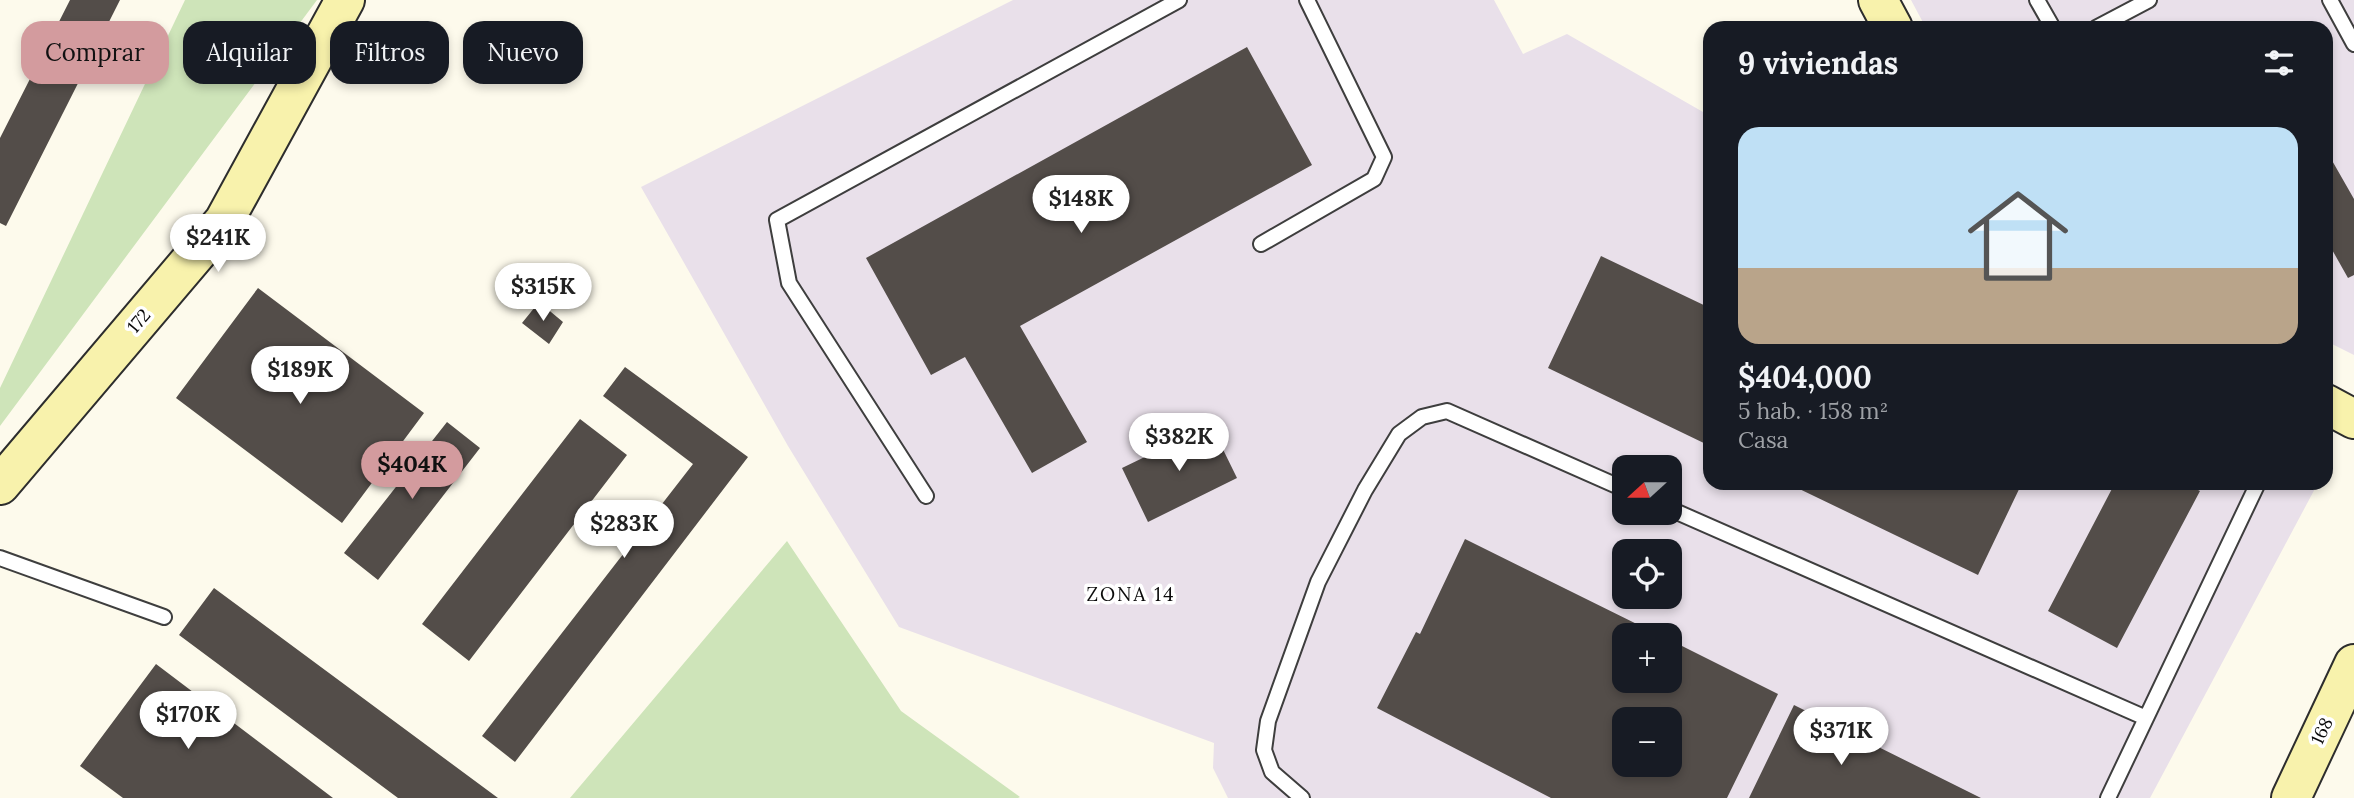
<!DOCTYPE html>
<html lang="es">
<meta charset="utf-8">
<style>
:root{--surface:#171b24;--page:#242831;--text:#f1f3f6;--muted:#9ea1a6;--accent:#d39b9e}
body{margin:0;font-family:Lora,serif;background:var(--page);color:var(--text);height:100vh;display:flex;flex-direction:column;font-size:26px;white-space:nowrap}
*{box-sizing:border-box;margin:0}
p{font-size:23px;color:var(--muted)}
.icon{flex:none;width:38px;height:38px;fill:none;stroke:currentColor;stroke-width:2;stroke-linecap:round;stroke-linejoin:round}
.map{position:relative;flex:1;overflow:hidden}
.details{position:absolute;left:1703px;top:21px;width:630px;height:469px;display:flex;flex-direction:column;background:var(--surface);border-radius:21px;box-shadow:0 4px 10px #0003}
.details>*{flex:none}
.top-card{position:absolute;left:21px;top:21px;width:665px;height:63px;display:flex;gap:14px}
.needle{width:46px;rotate:249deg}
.tools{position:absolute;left:1612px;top:455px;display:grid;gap:14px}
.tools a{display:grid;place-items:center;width:70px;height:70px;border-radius:14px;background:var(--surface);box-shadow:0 4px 10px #0003;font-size:35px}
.price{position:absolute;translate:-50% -60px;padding:0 16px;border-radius:24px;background:#fff;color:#222;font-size:23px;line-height:46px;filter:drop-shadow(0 2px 4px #0008)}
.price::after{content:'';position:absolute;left:50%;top:42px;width:21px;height:16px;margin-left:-10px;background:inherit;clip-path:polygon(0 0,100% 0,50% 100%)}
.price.selected{background:var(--accent);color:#111}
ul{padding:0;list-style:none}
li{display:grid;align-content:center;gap:14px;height:371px;padding:0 35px}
li span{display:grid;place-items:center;height:217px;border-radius:21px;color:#555}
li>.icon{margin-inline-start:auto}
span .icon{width:126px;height:126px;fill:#fffc;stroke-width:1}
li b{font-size:30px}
h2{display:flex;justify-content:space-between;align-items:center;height:84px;padding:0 35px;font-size:30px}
.chip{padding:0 24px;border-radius:21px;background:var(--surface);box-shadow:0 4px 10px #0003;font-size:24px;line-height:63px}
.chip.selected{background:var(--accent);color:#111}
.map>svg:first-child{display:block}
.industrial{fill:#e9e0ea;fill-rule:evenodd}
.green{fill:#cee4b9}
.building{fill:#534d49;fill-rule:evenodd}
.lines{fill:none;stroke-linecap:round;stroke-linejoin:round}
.lane-casing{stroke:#3e3e3e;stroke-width:18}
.secondary-casing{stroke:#2d2d2d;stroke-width:42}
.lane{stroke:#fff;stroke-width:14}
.secondary{stroke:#f8f2ac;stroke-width:38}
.labels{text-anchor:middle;stroke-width:7;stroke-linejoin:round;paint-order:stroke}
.street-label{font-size:18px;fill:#0b0b0b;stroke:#fff}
.neighbourhood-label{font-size:19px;letter-spacing:2px;fill:#0b0b0b;stroke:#fff}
</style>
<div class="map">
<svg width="2354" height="798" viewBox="0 0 2354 798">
<rect width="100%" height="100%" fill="#fdfaec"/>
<path class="industrial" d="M1013,0h481l29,54 44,-20 143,82v367h608l-168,315h-922l-15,-30 1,-25 -315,-116 -111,-181 -147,-259zM1624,467h46v46h-46zM1624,551h46v46h-46zM1624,635h46v46h-46zM1624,719h46v46h-46z
M1911,0h443v355l-28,-14v-313h-400z"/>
<path class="green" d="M185,0h132l-317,426v-38z
M787,541l114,170 119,86 -2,1h-448z"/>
<path class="building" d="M70,0h50l-114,226 -6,-3v-85z
M1247,47l65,118 -292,161 67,116 -55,31 -67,-116 -34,18 -65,-117z
M2326,150l28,49v76l-6,3 -22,-39z
M1601,256l109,52v138l-162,-78z
M258,288l166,125 -82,110 -166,-125z
M539,302l24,20 -14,22 -27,-21z
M625,367l123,90 -233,305 -33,-26 211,-272 -90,-68z
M580,419l47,36 -158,206 -47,-37z
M447,422l33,26 -102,132 -34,-27z
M1211,425l26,53 -89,44 -26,-54z
M1787,483h235l-44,92z
M2115,483h70l15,8 -83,157 -69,-37z
M1465,539l194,96h-35v46h46v-41l108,54 -51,104h-176l-174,-90 39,-76 4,2zM1624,719h46v46h-46z
M214,588l284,210h-100l-219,-163z
M156,664l177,134h-210l-43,-32z
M1794,705l187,93h-232z"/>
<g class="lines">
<g class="lane-casing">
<path id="lane" d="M2037,0l16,28
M2330,0l24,44
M2096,28l53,-28
M1261,244l113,-65 10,-22 -77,-157
M926,496l-137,-213 -12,-63 402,-220
M1670,509l476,209
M0,558l164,59
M1302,798l-30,-26 -8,-22 4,-29 50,-139 47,-92 34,-56 23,-17 25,-6 177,78
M2108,798l150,-315"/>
</g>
<g class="secondary-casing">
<path id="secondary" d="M1878,0l15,28
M2326,404l28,15
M0,485l224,-264 121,-221
M2291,798l63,-134"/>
</g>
<use href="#lane" class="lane"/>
<use href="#secondary" class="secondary"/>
</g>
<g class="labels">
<g class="street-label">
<text transform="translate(139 321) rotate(-50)" y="6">172</text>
<text transform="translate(2322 731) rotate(-65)" y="6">168</text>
</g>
<g class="neighbourhood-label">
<text x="1131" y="601">ZONA 14</text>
</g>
</g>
</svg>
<div class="tools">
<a><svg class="needle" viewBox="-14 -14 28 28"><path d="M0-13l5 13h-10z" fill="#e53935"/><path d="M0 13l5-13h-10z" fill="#9ea1a6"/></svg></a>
<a><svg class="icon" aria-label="locate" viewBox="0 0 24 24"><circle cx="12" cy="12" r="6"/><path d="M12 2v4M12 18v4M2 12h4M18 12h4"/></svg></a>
<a>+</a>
<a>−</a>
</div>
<b class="price" style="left:1081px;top:235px">$148K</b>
<b class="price" style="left:218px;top:274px">$241K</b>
<b class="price" style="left:543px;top:323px">$315K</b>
<b class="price" style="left:300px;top:406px">$189K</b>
<b class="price" style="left:1179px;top:473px">$382K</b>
<b class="price selected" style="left:412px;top:501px">$404K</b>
<b class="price" style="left:624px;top:560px">$283K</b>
<b class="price" style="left:188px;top:751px">$170K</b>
<b class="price" style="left:1841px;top:767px">$371K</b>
<div class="top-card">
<a class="chip selected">Comprar</a>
<a class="chip">Alquilar</a>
<a class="chip">Filtros</a>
<a class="chip">Nuevo</a>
</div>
<section class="details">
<h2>9 viviendas<svg class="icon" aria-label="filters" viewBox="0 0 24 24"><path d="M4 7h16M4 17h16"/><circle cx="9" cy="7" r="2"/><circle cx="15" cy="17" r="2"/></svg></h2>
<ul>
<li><span style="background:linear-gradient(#bfe0f5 65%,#b9a48a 0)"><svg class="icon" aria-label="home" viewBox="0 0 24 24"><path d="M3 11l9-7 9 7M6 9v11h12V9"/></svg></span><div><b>$404,000</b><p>5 hab. · 158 m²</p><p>Casa</p></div></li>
</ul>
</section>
</div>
